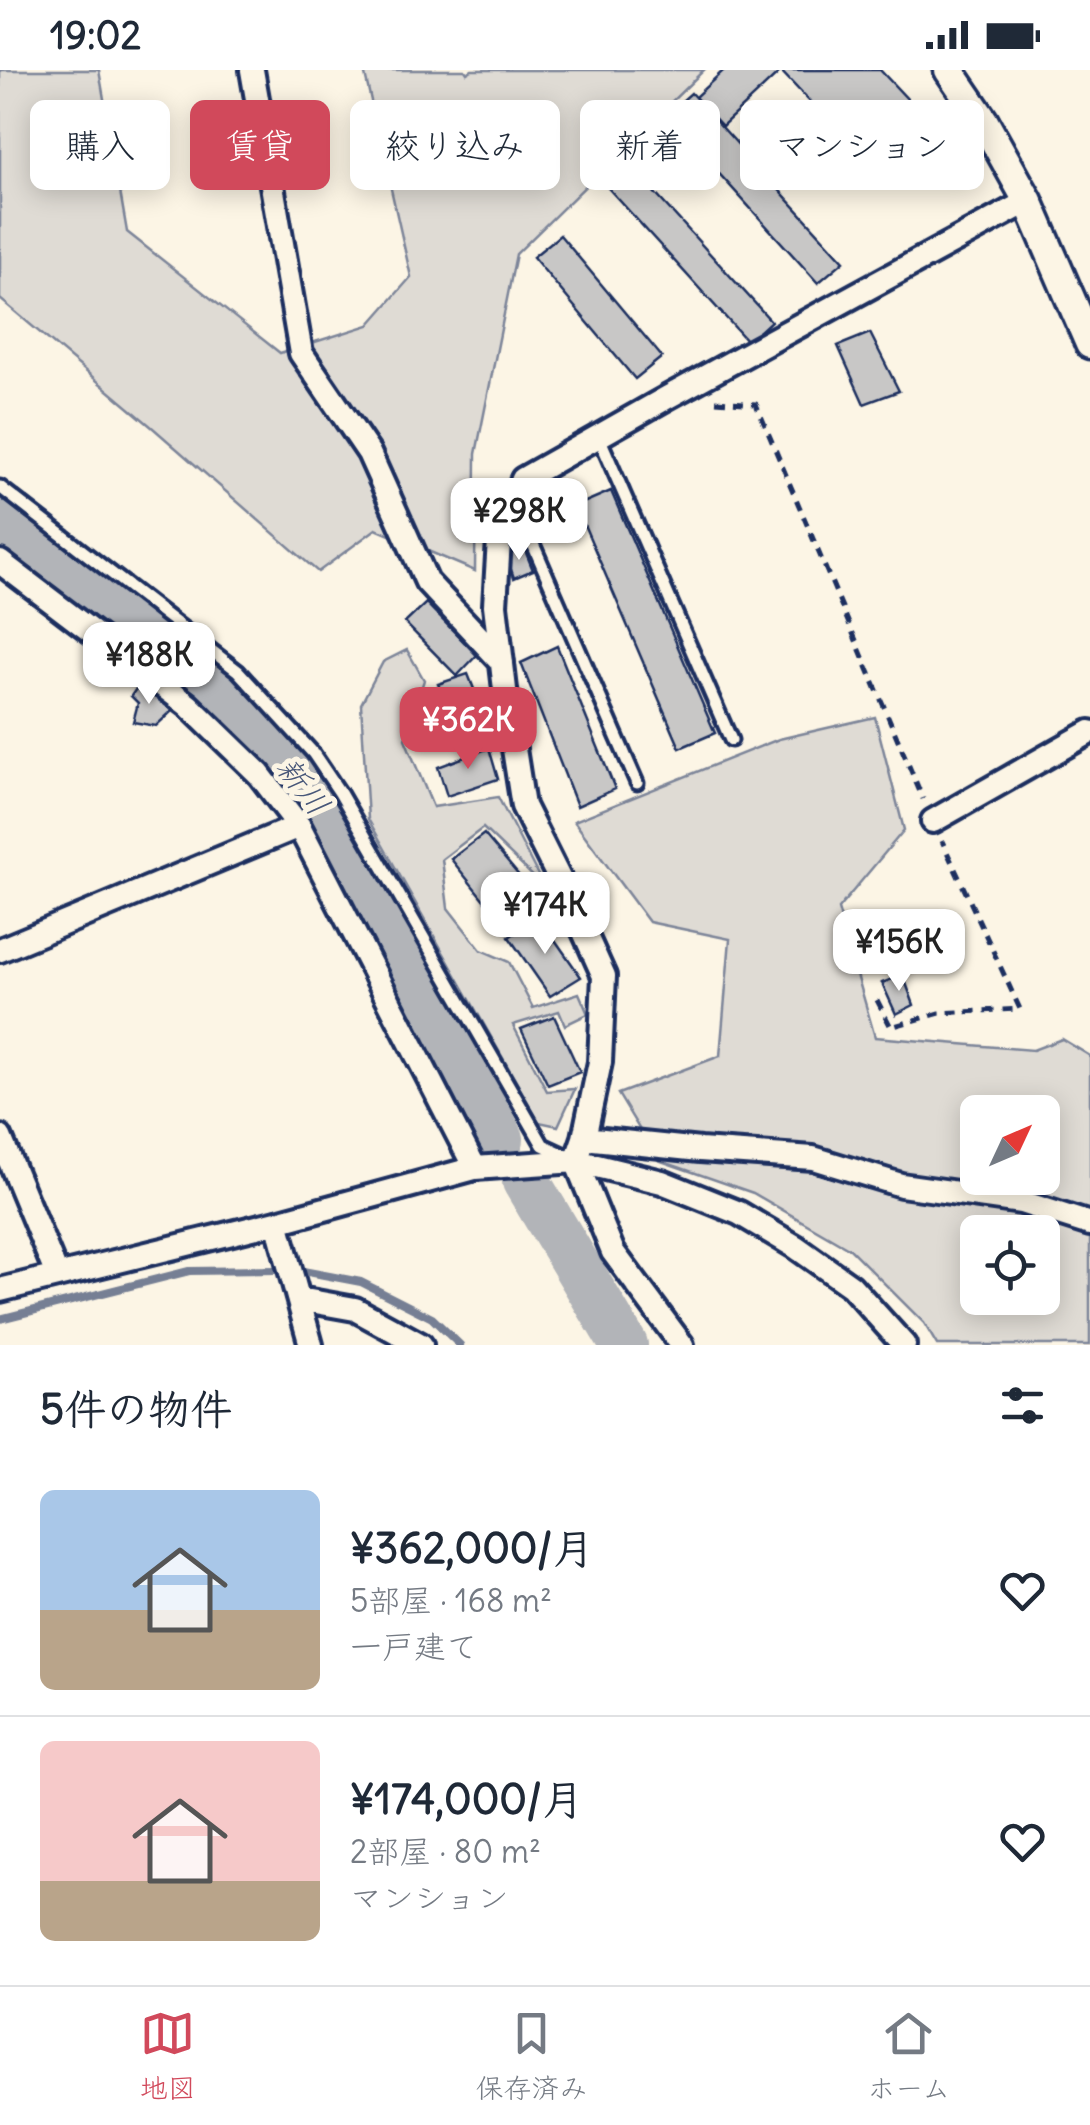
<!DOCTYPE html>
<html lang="ja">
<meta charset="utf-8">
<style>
:root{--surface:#fff;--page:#f6f6f7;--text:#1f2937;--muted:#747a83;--line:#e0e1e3;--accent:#d1495b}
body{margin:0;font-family:Delius,"Klee One",sans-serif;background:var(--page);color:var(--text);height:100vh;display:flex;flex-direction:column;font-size:38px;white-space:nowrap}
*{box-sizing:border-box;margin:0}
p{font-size:32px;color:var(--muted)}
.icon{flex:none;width:55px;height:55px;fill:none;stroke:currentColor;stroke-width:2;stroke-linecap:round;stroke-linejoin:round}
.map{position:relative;height:1275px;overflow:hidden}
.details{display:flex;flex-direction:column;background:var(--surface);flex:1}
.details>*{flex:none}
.top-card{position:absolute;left:30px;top:30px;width:1030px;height:90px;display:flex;gap:20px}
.needle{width:65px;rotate:46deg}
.tools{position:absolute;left:960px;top:1025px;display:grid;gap:20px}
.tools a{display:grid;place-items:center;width:100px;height:100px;border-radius:15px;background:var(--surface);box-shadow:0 5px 25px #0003;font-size:50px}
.price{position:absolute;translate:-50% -85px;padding:0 22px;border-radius:20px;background:#fff;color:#222;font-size:32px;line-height:65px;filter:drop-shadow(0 2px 5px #0008)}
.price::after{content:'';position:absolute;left:50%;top:60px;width:30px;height:22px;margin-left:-15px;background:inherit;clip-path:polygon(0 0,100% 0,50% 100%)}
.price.active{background:var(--accent);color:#fff}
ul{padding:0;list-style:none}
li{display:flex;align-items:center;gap:30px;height:250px;padding:0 40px}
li+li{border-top:2px solid var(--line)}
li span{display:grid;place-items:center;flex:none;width:280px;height:200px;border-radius:15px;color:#555}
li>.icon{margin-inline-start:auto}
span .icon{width:120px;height:120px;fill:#fffc;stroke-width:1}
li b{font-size:42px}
h2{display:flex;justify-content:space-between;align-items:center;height:120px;padding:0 40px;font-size:42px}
.pill{padding:0 35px;border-radius:15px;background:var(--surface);box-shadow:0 5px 25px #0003;font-size:35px;line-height:90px}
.pill.active{background:var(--accent);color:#fff}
.status{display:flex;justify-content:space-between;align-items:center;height:70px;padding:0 50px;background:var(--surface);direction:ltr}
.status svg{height:28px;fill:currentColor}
.tab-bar{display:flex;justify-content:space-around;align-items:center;height:140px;border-top:2px solid var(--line);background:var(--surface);font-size:28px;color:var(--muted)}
.tab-bar a{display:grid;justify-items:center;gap:5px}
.tab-bar .active{color:var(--accent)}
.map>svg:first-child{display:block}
.green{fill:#dfdbd4;stroke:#7d8599;stroke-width:2.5;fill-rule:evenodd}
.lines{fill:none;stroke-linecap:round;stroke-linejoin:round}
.stream{stroke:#767f94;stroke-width:8}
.river{stroke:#b2b4b8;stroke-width:48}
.building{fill:#c8c7c6;stroke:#1b2f5e;stroke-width:2.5}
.service-casing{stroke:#1b2f5e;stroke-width:19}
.minor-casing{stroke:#1b2f5e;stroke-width:30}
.tertiary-casing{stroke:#1b2f5e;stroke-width:35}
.path{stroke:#1b2f5e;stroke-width:5;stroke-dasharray:10 8;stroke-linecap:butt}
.service{stroke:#fcf5e5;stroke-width:11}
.minor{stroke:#fcf5e5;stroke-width:22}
.tertiary{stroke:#fcf5e5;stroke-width:28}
.labels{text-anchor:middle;stroke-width:10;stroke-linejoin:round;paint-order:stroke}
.water-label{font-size:32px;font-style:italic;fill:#485779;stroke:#fcf5e5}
</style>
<div class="status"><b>19:02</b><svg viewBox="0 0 49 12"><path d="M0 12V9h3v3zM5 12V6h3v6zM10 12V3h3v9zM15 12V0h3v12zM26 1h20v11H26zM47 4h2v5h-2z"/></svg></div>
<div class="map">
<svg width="1090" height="1275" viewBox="0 0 1090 1275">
<rect width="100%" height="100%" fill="#fcf5e5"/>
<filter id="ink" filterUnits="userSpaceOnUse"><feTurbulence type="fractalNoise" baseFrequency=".01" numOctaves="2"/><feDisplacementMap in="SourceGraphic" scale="20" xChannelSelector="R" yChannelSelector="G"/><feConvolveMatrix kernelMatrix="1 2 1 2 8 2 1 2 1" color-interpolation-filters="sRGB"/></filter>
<g filter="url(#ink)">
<path class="green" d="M0,0h99l28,162 153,121 89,-28 42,-48 -47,-207h101l2,3 5,-3h232l-188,184 -40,200 -1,117 -99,-42 -58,43 -165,-144 -153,-129z
M407,580l17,30 -19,59 28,68 65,-10 46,90 -61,-59 -41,31 6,49 33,42 28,12 24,46 46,-15 9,21 -23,11 -6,-14 -46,14 34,66 28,-2 -17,37 -19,-4 -171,-303 -7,-115 22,-42z
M875,647l29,113 -66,79 37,128 158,13 29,-11 28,17v289h-153l-13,-22 -74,-74 -97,-56 -95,-33 -40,-66 102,-38 10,-117 -81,-17 -75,-101 205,-82zM978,1042h64v66h-64zM978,1162h64v66h-64z"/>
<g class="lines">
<path class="stream" d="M303,1201l58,11 71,36 28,27
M0,1249l189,-48 88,-1"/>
<path class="river" d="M0,449l185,142 56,49 86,102 173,327
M526,1111l98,164"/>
</g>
<path class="building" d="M724,0h56l1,1 -59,55 -27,-29z
M780,0h100l60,64 -53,50z
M691,23l153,168 -26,22 -152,-168z
M682,63l12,13 -44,41 -12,-13z
M623,88l148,163 -23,21 -148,-163z
M560,165l102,122 -27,22 -102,-122z
M870,263l29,58 -35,13 -26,-58z
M611,421l104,242 -35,15 -104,-242z
M524,478l9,22 -19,8 -8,-23z
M426,533l51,52 -20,21 -52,-53z
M557,576l58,143 -38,17 -56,-143z
M468,604l25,63 -28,8 -27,-61z
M140,613l33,27 -17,16 -23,-4 5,-19 -7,-7z
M489,678l9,31 -51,17 -9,-29z
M484,764l52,62 -35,25 -50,-62z
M539,847l42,60 -31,19 -41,-59z
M903,905l11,30 -18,9 -14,-31z
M554,946l26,56 -32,13 -27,-56z"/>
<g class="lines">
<g class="service-casing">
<path id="service" d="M599,367l132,303
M0,417l238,184 75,82 27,40 203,352 26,12
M516,435l121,278"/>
</g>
<g class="minor-casing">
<path id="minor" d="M252,0l49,283 68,100 58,129 75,80
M0,492l188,143 71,69 40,52 176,342
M933,751l157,-89
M0,880l299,-124
M0,1067l57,138
M584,1068l116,12 113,8 88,27 120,17 69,22
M277,1152l34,123
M0,1220l277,-68 198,-54 101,-7 86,21 77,31 57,34 55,39 53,59
M299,1229l56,10 66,36
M682,1275l-69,-93 -37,-91 8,-23 16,-76 4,-86 -37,-82 -44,-88 -17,-108 -11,-93 4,-65 24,-61 145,-82 360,-196"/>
</g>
<g class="tertiary-casing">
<path id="tertiary" d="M949,0l34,50 45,81 62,143"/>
</g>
<path class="path" d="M716,331l40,3 167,395
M877,930l14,27 49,-14 80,-4 -78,-168"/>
<use href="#service" class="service"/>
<use href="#minor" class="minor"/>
<use href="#tertiary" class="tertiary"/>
</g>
</g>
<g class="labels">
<g class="water-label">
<text transform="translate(303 716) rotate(52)" y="11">新川</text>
</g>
</g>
</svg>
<div class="tools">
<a><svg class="needle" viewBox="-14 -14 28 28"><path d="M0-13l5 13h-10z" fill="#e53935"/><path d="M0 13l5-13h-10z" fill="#747a83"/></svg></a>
<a><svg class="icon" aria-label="locate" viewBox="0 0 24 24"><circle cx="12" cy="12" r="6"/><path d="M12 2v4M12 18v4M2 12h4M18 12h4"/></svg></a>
</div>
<b class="price" style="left:519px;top:493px">¥298K</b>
<b class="price" style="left:149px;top:637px">¥188K</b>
<b class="price active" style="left:468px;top:702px">¥362K</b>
<b class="price" style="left:545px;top:887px">¥174K</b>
<b class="price" style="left:899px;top:924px">¥156K</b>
<div class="top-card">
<a class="pill">購入</a>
<a class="pill active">賃貸</a>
<a class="pill">絞り込み</a>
<a class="pill">新着</a>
<a class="pill">マンション</a>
</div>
</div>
<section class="details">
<h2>5件の物件<svg class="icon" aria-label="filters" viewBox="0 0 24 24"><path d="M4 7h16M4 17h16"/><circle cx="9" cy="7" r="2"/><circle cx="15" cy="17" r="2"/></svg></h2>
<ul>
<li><span style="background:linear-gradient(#a9c7e8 60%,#b9a48a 0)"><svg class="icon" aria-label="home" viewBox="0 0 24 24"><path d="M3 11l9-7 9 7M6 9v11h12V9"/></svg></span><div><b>¥362,000/月</b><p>5部屋 · 168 m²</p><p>一戸建て</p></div><svg class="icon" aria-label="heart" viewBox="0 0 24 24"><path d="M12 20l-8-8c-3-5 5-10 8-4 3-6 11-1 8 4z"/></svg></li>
<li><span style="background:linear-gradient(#f6c9c9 70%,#b9a48a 0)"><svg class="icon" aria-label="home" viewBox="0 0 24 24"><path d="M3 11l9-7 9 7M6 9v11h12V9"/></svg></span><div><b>¥174,000/月</b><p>2部屋 · 80 m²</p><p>マンション</p></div><svg class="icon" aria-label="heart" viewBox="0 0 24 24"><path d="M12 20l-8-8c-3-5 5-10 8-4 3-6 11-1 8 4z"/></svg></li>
</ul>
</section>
<nav class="tab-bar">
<a class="active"><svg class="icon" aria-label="map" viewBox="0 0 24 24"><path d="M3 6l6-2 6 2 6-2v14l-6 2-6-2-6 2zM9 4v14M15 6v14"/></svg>地図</a>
<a><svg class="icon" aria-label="saved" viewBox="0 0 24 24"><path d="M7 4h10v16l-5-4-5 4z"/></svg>保存済み</a>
<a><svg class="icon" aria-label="home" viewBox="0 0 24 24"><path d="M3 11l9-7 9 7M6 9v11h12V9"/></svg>ホーム</a>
</nav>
